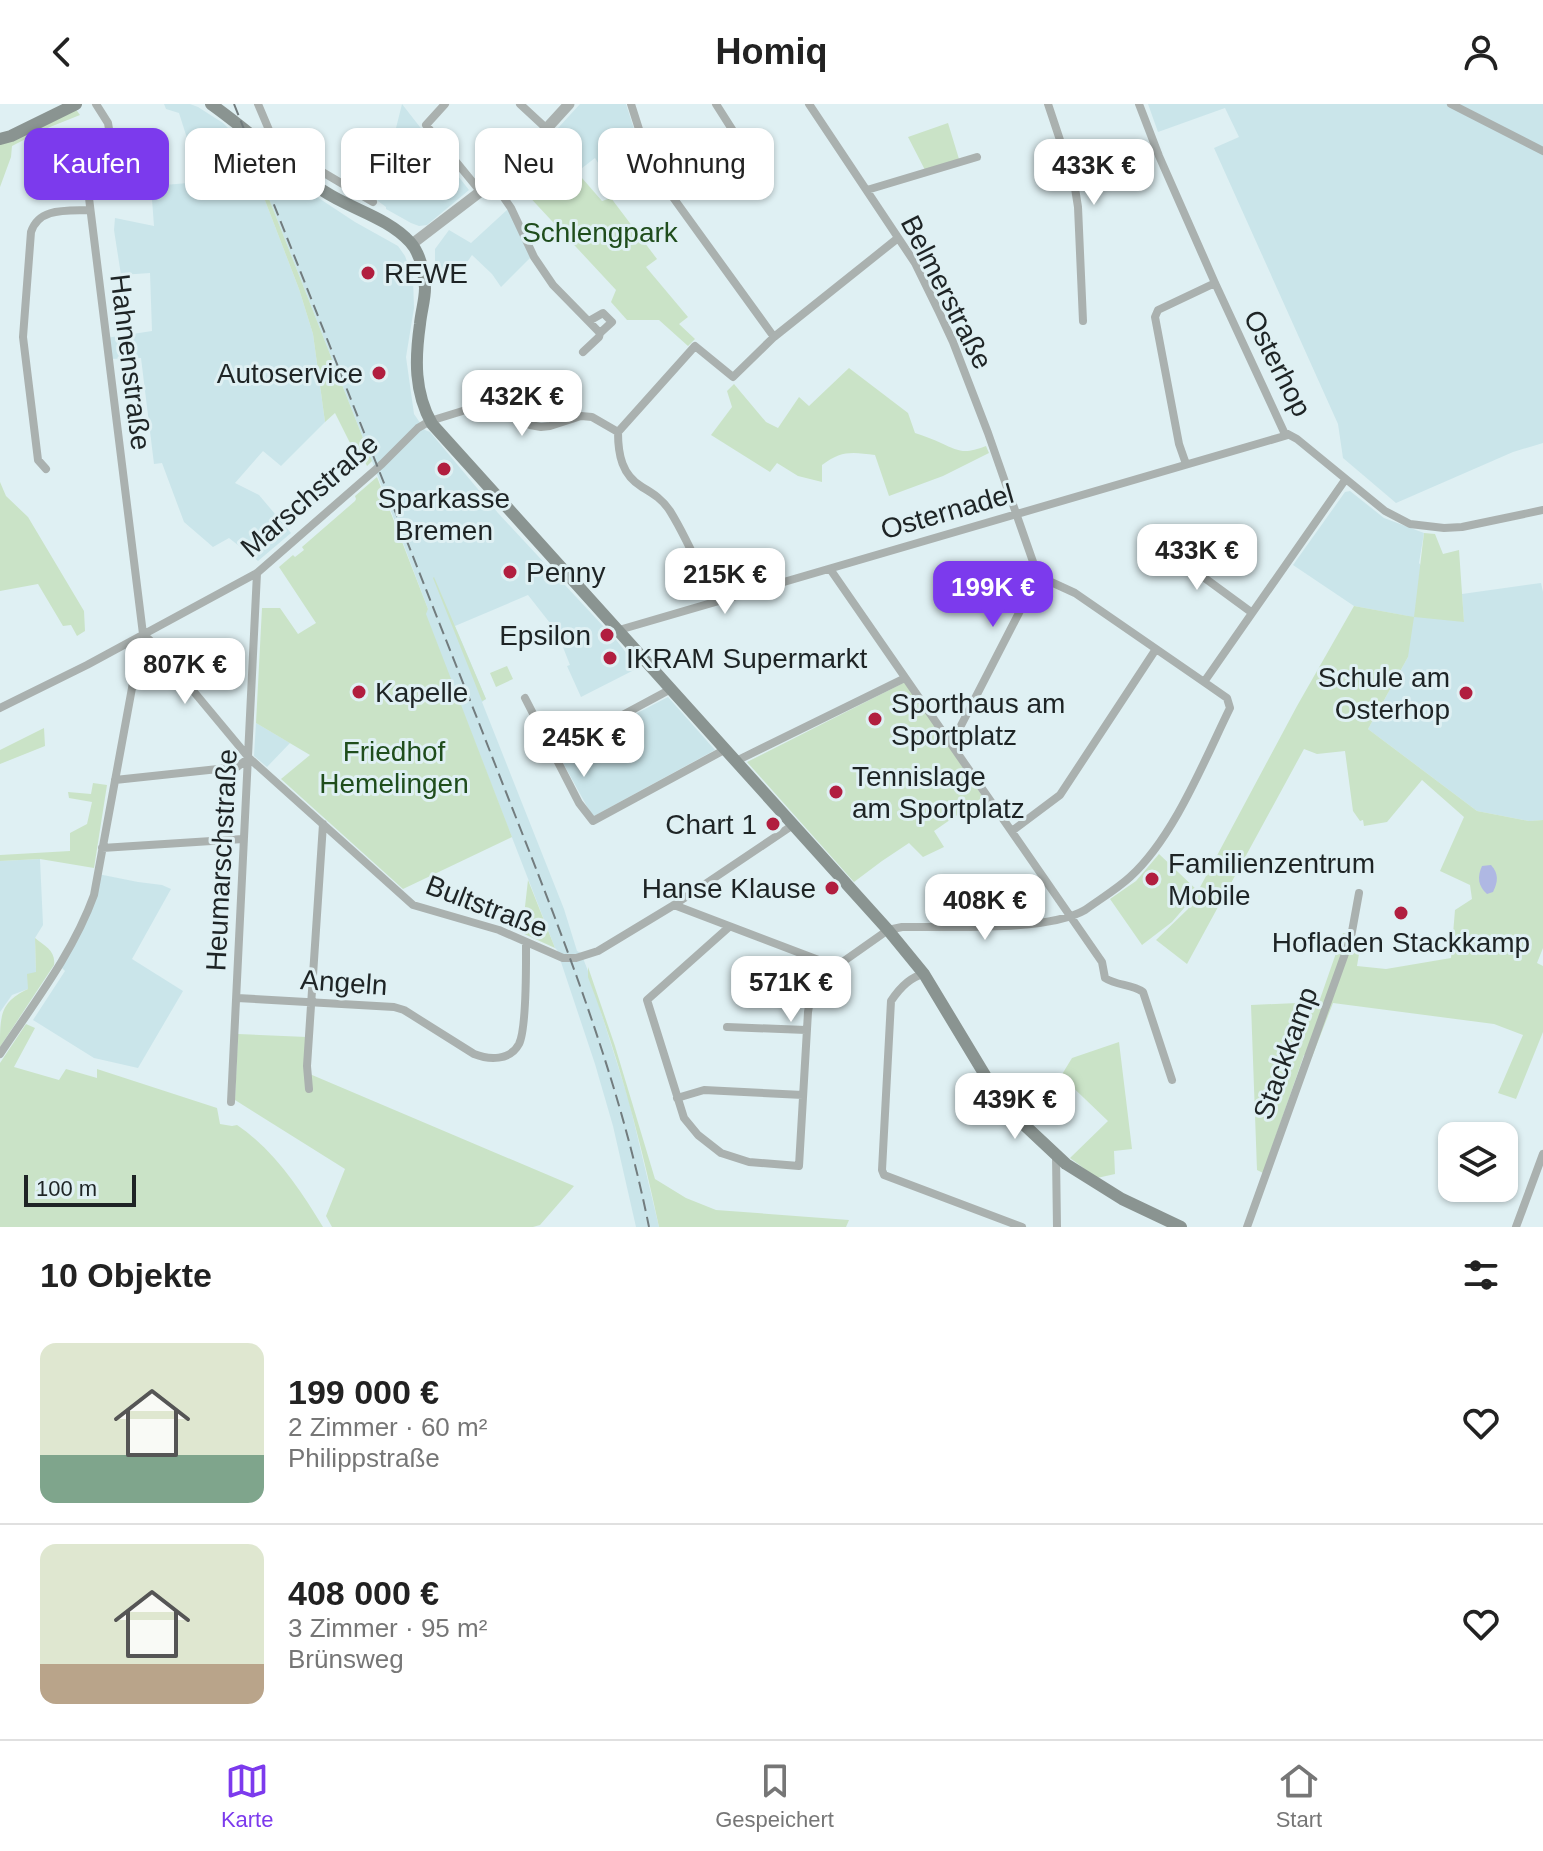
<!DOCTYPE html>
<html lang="de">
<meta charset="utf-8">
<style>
:root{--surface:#fff;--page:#f6f6f6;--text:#222;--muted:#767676;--line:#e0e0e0;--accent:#7c3aed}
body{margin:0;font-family:Helvetica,sans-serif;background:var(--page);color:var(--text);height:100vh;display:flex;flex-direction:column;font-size:30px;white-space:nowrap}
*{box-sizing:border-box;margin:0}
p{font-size:26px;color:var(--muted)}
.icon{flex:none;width:44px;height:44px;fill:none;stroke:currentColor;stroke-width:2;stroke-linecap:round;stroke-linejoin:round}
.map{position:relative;height:1123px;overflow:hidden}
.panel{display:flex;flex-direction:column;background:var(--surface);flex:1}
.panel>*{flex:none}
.hud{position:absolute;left:24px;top:24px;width:800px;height:72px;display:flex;gap:16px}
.buttons{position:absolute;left:1438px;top:1018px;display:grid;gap:16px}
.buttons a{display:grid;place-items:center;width:80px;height:80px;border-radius:16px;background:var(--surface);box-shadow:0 2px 6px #0004;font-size:40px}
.scale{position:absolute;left:24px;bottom:20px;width:112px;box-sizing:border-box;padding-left:8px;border:4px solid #1e2425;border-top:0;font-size:22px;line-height:28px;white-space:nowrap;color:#1e2425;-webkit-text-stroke:6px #dff0f3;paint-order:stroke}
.price{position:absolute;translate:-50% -68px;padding:0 18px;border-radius:16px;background:#fff;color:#222;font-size:26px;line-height:52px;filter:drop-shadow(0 2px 4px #0008)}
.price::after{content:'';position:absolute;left:50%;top:48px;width:24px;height:18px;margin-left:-12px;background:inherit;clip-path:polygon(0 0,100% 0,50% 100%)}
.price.current{background:var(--accent);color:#fff}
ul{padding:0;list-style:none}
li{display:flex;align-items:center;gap:24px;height:200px;padding:0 40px}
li+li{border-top:2px solid var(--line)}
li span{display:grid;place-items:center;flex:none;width:224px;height:160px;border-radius:16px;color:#555}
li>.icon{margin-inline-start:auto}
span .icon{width:96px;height:96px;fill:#fffc;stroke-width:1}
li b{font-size:34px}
h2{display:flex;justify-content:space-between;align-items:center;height:96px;padding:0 40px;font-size:34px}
.pill{padding:0 28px;border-radius:16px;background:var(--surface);box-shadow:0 2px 6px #0004;font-size:28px;line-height:72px}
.pill.current{background:var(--accent);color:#fff}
header{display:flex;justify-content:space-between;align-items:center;height:104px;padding:0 40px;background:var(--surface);font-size:36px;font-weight:700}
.dock{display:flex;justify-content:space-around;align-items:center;height:112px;border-top:2px solid var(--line);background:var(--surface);font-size:22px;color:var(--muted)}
.dock a{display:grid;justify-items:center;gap:4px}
.dock .current{color:var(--accent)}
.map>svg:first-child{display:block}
.built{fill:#cae5ea}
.green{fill:#cae3c7}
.water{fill:#afb8e3}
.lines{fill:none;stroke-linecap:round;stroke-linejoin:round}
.minor{stroke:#aab1af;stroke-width:8}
.tertiary{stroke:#aab1af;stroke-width:11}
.secondary{stroke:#8a9491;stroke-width:12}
.rail{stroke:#727c7e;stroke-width:2;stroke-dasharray:12 6;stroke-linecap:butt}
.poi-dot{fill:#b11e3f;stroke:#dff0f3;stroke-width:3}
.labels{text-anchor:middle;stroke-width:6;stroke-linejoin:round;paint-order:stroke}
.park-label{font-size:28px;fill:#1f4d1c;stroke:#dff0f3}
.poi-label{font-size:28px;fill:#1e2425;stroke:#dff0f3;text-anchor:start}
.street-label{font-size:28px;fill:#1e2425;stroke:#dff0f3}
</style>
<header><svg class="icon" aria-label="back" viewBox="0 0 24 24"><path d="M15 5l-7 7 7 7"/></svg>Homiq<svg class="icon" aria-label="person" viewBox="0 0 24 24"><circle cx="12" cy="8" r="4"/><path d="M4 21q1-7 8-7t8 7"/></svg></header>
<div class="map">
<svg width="1543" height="1123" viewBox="0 0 1543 1123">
<rect width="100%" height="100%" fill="#dff0f3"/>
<path class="built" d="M164,0h26l8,3 25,16 20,20 56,146 14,45 12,88 -44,44 -18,-15 -28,32 24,12 32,38 -33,28 -29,-23 -16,9 -29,-25 -22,-59 -8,1 -13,-106 -32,1 -3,-21 46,-7 -2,-58 -29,2 -7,-45 1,-12 39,8 -3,-40 50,-4 -22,-69 -13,-4z
M402,0l67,86 -42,35 -8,1 -8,-3 -25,-14v-2l-16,-12 18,-35z
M580,0h46l20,62 -30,25 -21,-33 -18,14 -29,-33z
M1148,0h395v339l-30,9 -117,51 -53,-45 -5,-34 -124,-276 25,-11 -14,-29 -67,24z
M249,44l27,22 79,52 43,24 7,10 8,22 1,30 -8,49 8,57 11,16 5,2 68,81 119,128 21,27 -57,29 -14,-31 3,-1 -13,-33 -29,-37 -73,31 31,73 -4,3 82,207 13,42 4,2 7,18 41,130 30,126h-23l-23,-101 -18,-62 -38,-114 -2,-2 -130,-334 3,-5 -56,-148z
M508,105l23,48 -30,30 -9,-13 -20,-19 -11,16 -26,4v-26l14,-19 22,13z
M1350,387l34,27 40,15 -5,30 45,59 -2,-28 79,-11 2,9v228l-14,1 -52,-10 -109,-82 40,-72v-41l-54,-10 -61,-41 52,-73z
M668,593l47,53 -121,66 -4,-4 -29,-53v-6z
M256,619l34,20 -23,24 -13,-11z
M40,755l3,66 -8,13 1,35 -8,16 -16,6 -12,17v-151z
M98,770l40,8 24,3 9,4 -39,70 51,32 -45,77 -44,-10 -61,-38 32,-49 -4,-4 21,-40z"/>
<path class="green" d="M75,4l5,7 -35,14 -33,17 -1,11 -11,30v-44z
M948,19l11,36 -34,11 -17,-33z
M548,35l54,62 9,-3 46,61 -11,8 42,50 -9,7 16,15 -7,7 -29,-26h-32l-16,-18 5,-12 -105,-113z
M243,39l6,5 123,313 -5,5 -8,-16 -5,1 -19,-38 -10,9 -12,-88 -14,-45z
M849,264l59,45 7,20c9,3 18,6 26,10 19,9 24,11 45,3l3,7 -46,23 -54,20 -14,-41c-22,-3 -34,-5 -53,10v17l-24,-6 -21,-13 -7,9 -59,-37 21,-28 -5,-16 7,-7 32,38 12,6 21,-31 10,9z
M377,373l51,132 -2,5 86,223 -109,52 -122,-110 29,-24 -54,-32 6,-115h18l18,26 18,-11 -37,-56 14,-12 2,2 9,-7 -2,-3 53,-46 1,-2 -1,-3z
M0,378l6,14 22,21 56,94 1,20 -8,5 -6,-11 -8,1 -25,-42 -38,7z
M1424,429l11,1 8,20 16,-4 5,72 -50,-5 -6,40 -40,72 109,82 52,10 14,-1v128l-6,15 6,3v66l-27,67 -18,-6 25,-58 -29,-11 -161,-21 -21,54 -8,-2 -41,118 -6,-3 -6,-165 68,-3 24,-69 19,3 -5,30 29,3 65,-11 4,-48 17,-11 -2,-14 -30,-14 24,-54 -42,-37 -35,42 -23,4 -1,-6 -3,1 -7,-10 -8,-60 -28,3 -13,-5 -117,215 -31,-24 32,-31 12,-17h-2l-26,30 -30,23 -32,-46 26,-18 23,-27 39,37 99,-185 57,-100 60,11z
M434,473l52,122 -4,2 -49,-123z
M507,562l6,13 -17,8 -6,-14z
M905,578l78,115 -49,34 10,16 -21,10 -14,-14 -27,18 -28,21 -107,-120z
M44,624l1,18 -45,18v-14z
M93,679l14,2 -13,83 -54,-9 -40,2v-6l70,-4v-18l17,-9 5,-22 -23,-4 -1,-6 23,2z
M528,776l27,68 -33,-15z
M35,834c10,8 21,13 19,27l-54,82c0,-31 0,-45 28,-58l-1,-15 9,-2z
M588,863l27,79 40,133 31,19 30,12 133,10 -3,7h-187c-18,-85 -40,-169 -71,-250z
M26,920l9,4 -21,39 45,13 7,-11 31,9v-9l120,39 3,16 12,2 5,-1c37,25 63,64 86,102h-323v-164z
M238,930l69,3 -2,35 269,114 -34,39 -7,2h-201l-6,-11 19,-47 -110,-69z
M1119,938l13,107 -18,2 1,23 -18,4 -27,-20 38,-37 -47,-45 11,-18z"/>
<path class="water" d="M1491,761c8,9 7,17 2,27l-6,2c-9,-8 -10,-17 -5,-28z"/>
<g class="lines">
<path class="minor" d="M258,0l14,33 47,33 54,32
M445,0l-19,21 54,66
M520,0l27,25
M631,0l20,63 123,170
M716,0l33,52
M809,0l106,159 24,49 14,30 35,91 50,143 -86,167
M1048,0l26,78 4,25 5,114
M1139,0l20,52 56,127 69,149 13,7 88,72 25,13 34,4 18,-1 81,-17
M1451,0l92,47
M493,78l18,26 23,49 19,28 47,48 12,-11 -9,-9 -14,8
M867,86l110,-33
M583,248l16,-15 1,-4
M618,328l77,-86 38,31 41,-40 124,-99
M618,328c0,23 4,43 24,55 12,7 21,13 28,24 18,29 31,61 45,91
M1186,360l-7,-20 -24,-127 3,-7 57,-27
M46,365l-8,-9 -15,-123 8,-105c8,-25 36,-21 59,-22
M1161,442l90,66
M830,465l272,393 3,16c12,8 27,6 38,14l29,88
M1038,472l37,17 129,89
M619,526l669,-195
M143,530l12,11 94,113 164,147 86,25 64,28h13l22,-7 76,-46 119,-80
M525,594l54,105 14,18 133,-72
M0,604l87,-43 170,-92 125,-109 36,-36 12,-7 52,-16 10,1 38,19 11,2 9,-1 31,-10 11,1 26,15
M552,649l119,-64
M736,657l169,-83
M115,676l122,-13 12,-9
M1012,727l48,-36 96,-146
M102,744l141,-9
M674,801l163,62
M729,823l-82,73 37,118 14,17 23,18 28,9 50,4 9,-154 3,-18 6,-14 71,-50 14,-3c47,-1 145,5 183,-17 15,-11 32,-21 45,-33 44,-40 74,-116 100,-169l-3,-10 -23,-16 141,-202
M924,870c-15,3 -25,15 -33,27l-9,169 2,5 138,52
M237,894l157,9 10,3 70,44c15,6 36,7 45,-10 8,-16 7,-81 7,-102
M727,923l79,3
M0,950c34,-51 73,-101 94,-159l45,-245 4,-16 -55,-444 4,-22 17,-39 -1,-6 -12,-19
M309,985l-2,-23 16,-242
M677,994l27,-8 99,5
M231,998l26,-529
M1056,1051l1,72
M1247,1123l104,-290 8,-44
M1516,1123l27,-73"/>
<path class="tertiary" d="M412,140l81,-62 34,-32 42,-46"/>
<path class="secondary" d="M211,0c38,27 72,59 111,86 28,19 65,27 88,52 11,12 14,30 15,46 0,12 -4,24 -5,36 -5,35 -6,68 12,100l456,506 36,44 73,121 22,25 47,44 56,35 59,28
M0,35l11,-3 65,-32"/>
<path class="rail" d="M234,0c82,206 163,413 245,619 64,166 135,329 170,504"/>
</g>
<g class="poi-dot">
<circle cx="368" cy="169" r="8"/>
<circle cx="379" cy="269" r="8"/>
<circle cx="444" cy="365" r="8"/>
<circle cx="510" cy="468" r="8"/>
<circle cx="607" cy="531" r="8"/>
<circle cx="610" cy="554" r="8"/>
<circle cx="359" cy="588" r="8"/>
<circle cx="1466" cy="589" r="8"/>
<circle cx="875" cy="615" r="8"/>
<circle cx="836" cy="688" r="8"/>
<circle cx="773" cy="720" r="8"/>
<circle cx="1152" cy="775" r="8"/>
<circle cx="832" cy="784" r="8"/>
<circle cx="1401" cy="809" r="8"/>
</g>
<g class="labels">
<g class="park-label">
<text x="600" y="138">Schlengpark</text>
<text x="394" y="657">Friedhof<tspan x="394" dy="32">Hemelingen</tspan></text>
</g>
<g class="poi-label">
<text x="384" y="179">REWE</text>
<text x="363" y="279" text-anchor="end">Autoservice</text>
<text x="444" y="404" text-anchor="middle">Sparkasse<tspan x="444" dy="32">Bremen</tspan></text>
<text x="526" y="478">Penny</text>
<text x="591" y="541" text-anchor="end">Epsilon</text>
<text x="626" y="564">IKRAM Supermarkt</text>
<text x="1450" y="583" text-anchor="end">Schule am<tspan x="1450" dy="32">Osterhop</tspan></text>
<text x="375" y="598">Kapelle</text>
<text x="891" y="609">Sporthaus am<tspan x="891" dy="32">Sportplatz</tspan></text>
<text x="852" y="682">Tennislage<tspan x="852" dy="32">am Sportplatz</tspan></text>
<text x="757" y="730" text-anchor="end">Chart 1</text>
<text x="1168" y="769">Familienzentrum<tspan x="1168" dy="32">Mobile</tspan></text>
<text x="816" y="794" text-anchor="end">Hanse Klause</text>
<text x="1401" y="848" text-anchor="middle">Hofladen Stackkamp</text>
</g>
<g class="street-label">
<text transform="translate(947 188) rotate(63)" y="10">Belmerstraße</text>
<text transform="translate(131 258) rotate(83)" y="10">Hahnenstraße</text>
<text transform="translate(1278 259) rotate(63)" y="10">Osterhop</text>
<text transform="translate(309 391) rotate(-41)" y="10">Marschstraße</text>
<text transform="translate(947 407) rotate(-16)" y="10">Osternadel</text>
<text transform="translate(221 756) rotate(-87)" y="10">Heumarschstraße</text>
<text transform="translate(487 802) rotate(21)" y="10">Bultstraße</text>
<text transform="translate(344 878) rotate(4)" y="10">Angeln</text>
<text transform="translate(1285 949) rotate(-70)" y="10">Stackkamp</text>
</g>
</g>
</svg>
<div class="buttons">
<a><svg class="icon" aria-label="layers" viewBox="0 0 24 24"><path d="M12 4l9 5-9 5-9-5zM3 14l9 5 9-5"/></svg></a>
</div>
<div class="scale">100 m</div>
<b class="price" style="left:1094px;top:103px">433K €</b>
<b class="price" style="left:522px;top:334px">432K €</b>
<b class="price" style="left:1197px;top:488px">433K €</b>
<b class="price" style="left:725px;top:512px">215K €</b>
<b class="price current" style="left:993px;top:525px">199K €</b>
<b class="price" style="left:185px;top:602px">807K €</b>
<b class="price" style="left:584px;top:675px">245K €</b>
<b class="price" style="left:985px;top:838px">408K €</b>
<b class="price" style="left:791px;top:920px">571K €</b>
<b class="price" style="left:1015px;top:1037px">439K €</b>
<div class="hud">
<a class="pill current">Kaufen</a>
<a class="pill">Mieten</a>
<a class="pill">Filter</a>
<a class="pill">Neu</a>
<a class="pill">Wohnung</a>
</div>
</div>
<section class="panel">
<h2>10 Objekte<svg class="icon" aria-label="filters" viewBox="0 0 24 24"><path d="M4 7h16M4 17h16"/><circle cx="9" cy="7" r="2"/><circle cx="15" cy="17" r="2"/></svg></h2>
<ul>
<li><span style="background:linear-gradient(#dfe7d0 70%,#7fa58c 0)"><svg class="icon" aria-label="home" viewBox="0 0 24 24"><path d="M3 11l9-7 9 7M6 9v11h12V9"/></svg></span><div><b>199 000 €</b><p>2 Zimmer · 60 m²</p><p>Philippstraße</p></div><svg class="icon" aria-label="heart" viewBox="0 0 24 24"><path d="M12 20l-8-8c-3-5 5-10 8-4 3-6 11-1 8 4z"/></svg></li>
<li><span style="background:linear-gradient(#dfe7d0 75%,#b9a48a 0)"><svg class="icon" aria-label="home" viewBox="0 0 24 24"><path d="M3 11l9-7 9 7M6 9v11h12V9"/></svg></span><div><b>408 000 €</b><p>3 Zimmer · 95 m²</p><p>Brünsweg</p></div><svg class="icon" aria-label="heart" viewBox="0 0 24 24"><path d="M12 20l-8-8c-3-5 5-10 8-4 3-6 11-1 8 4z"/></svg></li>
</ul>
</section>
<nav class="dock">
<a class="current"><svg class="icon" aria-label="map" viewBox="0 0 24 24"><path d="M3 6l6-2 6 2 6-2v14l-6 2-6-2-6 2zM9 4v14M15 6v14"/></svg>Karte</a>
<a><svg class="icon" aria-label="saved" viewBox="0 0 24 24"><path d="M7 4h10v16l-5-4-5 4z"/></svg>Gespeichert</a>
<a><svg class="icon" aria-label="home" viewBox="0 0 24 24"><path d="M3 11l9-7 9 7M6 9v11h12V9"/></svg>Start</a>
</nav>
